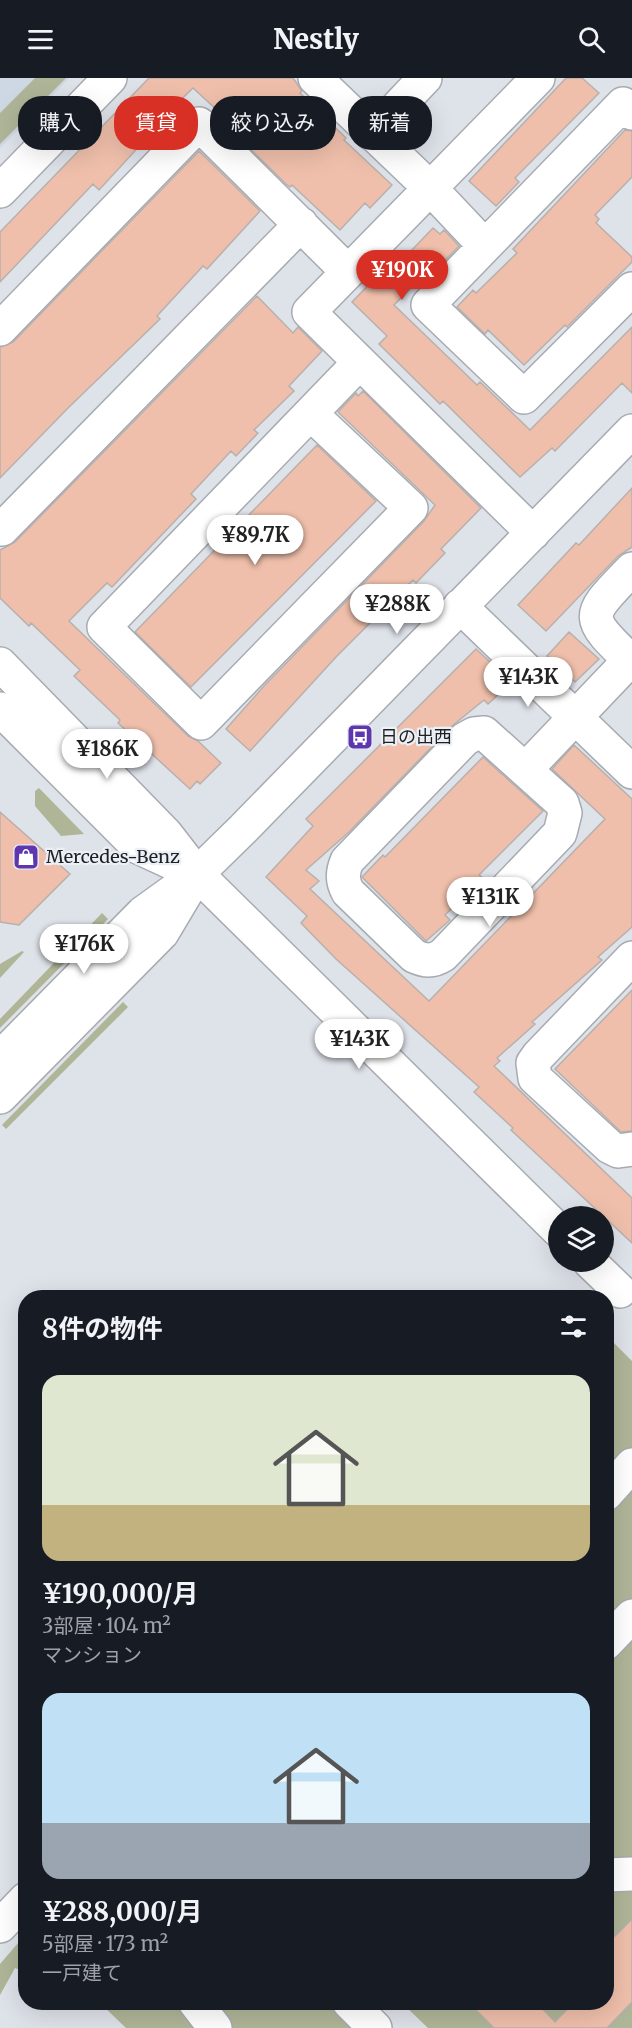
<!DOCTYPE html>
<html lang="ja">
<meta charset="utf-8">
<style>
:root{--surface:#171b24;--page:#20242c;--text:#f1f3f6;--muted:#9ea1a6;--accent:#d93025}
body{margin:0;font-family:Merriweather,"Noto Sans JP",serif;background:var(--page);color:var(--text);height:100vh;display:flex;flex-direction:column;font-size:22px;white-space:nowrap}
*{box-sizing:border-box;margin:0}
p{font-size:20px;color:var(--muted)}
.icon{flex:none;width:33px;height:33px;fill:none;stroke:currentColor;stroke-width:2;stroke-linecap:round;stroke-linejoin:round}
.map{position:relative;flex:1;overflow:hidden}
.panel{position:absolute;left:18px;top:1212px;width:596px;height:720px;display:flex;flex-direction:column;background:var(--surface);border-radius:24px;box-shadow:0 6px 24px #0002}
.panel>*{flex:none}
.banner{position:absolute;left:18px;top:18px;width:597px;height:54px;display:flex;gap:12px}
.tools{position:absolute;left:548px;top:1128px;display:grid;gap:12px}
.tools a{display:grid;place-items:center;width:66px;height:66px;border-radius:50%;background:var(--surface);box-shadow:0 6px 24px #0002;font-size:30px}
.price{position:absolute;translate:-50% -51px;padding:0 14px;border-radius:21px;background:#fff;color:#222;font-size:20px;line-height:39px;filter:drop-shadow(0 2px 3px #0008)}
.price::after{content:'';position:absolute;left:50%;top:36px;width:18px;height:14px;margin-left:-9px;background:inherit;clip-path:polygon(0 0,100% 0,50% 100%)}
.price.active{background:var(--accent);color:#fff}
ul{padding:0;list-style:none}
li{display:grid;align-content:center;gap:12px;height:318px;padding:0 24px}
li span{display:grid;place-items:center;height:186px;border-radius:18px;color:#555}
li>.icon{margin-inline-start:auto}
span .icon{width:108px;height:108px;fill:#fffc;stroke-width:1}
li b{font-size:26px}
h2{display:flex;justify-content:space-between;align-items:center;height:72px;padding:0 24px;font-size:26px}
.pill{padding:0 21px;border-radius:24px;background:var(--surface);box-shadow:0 6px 24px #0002;font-size:21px;line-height:54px}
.pill.active{background:var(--accent);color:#fff}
header{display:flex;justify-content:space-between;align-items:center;height:78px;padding:0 24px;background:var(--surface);font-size:27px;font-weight:800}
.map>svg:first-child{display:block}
.built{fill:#ced7e4}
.green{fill:#afb597}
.building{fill:#efbfab;stroke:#b8b0ad;stroke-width:1.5}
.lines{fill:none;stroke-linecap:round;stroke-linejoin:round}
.minor-casing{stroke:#a7abb1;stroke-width:36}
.minor{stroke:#fff;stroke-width:33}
.labels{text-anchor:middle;stroke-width:4.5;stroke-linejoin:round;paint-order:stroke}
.poi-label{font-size:18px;fill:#1e2022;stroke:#ebeff6;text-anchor:start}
</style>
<header><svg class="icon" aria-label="menu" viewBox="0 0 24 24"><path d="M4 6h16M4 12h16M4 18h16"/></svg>Nestly<svg class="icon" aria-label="search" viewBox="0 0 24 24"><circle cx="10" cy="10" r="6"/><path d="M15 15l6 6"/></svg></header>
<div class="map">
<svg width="632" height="1950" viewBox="0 0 632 1950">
<rect width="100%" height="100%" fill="#dee2e9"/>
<path class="built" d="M0,0h69l-69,70z"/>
<path class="green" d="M35,0h31l-66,66v-31z
M39,710l45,46 -23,2 -26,-30v-15z
M102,835l6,6 -108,109v-9z
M22,873l2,1 -24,26v-14z
M123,924l5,5 -122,122 -4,-4z
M610,1261l22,22v667h-204l-26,-25 204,-1v-659z
M25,1857v37l-10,-4 -15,27v-31z
M100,1925h229l26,25h-229z"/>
<path class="building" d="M149,0h144l9,13 -2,2 46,45 -2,2 48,45 -22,23 -5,-5 -25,27 -48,-45 -2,2 -4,-3 -58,-57 4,-3 -39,-36 -50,49 3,2 -47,51 -6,-6 -93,98v-50z
M566,0h16l17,15 -84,85 4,4 -23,24 -27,-25z
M625,52l7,1v46l-37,38 4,4 -3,4 36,34v5l-65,65 -2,-2 -41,40 -36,-35 -3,4 -28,-27 16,-17 3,3 41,-40 -4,-4z
M199,73l61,60 -53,58 -4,-3 -46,50 3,3 -93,90 -67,69v-131l13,-5z
M433,150l7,6 4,-4 15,16 -33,34 -4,-3 -28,28 83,80 3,-3 50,48 102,-103v66l-10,-10 -67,68 -3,-3 -32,29 -77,-76 -3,3 -61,-60 8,-8 -35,-34 31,-32 5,5z
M257,218l36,37 5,-6 24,24 -33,35 5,5 -40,39 4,3 -22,23 -5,-5 -40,43 5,5 -22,23 -62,65 -5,-4 -38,38 119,115 10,5 23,22 -21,21 -3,-3 -7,8 -72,-66 2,-3 -46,-44 6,-6 -49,-47 -2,3 -29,-28v-48l15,-8z
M363,313l118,117 -40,41 4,4 -29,30 -3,-3 -77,77 -86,94 -24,-22 38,-43 160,-165 11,-16 -97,-93 18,-19 2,3z
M317,367l59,56 -185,186 -56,-55z
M632,410v59l-14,9 -72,75 -28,-26 58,-62 3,2z
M569,554l30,27 -24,23 -28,-26z
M476,571l36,33 -24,22 -4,-4 -32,26 -103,106 -43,38 13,11 -9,8 119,112 176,-182 -53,-50 22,-24 58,54v128l-34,30 4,3 -70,62 3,2 -38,34 3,3 -6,5 138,132v45l-121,-113 2,-2 -39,-36 5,-5 -143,-128 -35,-36 6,-7 -41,-39 47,-51 -7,-7z
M483,679l60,54 -64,64 4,3 -38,37 5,5 -24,21 -64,-64 21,-22 2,2z
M0,734l70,62 -51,51 -19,-3z
M632,912v141l-11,1 -66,-63z
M632,1841v83l-25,26h-113l-26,-26h68l19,20 19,-20h32v-57z"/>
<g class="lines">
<g class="minor-casing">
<path id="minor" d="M315,0l116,111 53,56
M632,35l-9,-9 -195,201 96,92 108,-108
M372,56l53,-56
M0,113l110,-113
M0,251l199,-205 148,147
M311,336l100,94 -210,215 -97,-96 255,-264
M0,449l2,2 299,-305
M533,455l-224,-221 229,-234
M632,491c-45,47 -50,46 0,93
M460,528l172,166
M0,586l166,170 31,40 361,356
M0,631l138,138 54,25
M484,655l78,70 3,10 -5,20 -117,122c-11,7 -18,6 -29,1l-66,-64c-6,-11 -6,-19 -1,-31l118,-122 9,-5z
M526,691l104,-109
M632,880l-94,98 -5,7 2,15 75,69 8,4 14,-2
M0,980l143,-145 54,-39 46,-45 389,-398
M0,1019l162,-164 28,-47
M590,1184l30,29
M606,1416l26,-29
M606,1565l26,-27
M606,1797l26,-1
M0,1848l26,-27
M195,1924l20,26
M349,1924l26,26"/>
</g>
<use href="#minor" class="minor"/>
</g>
<defs>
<g id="bus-square" transform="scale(1.35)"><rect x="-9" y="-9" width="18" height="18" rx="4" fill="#5e37af" stroke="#ebeff6"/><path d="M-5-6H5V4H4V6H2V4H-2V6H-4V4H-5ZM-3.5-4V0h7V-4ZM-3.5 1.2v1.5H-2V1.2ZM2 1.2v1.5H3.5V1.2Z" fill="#fff"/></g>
<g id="shop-square" transform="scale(1.35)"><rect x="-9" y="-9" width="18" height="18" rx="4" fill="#5e37af" stroke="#ebeff6"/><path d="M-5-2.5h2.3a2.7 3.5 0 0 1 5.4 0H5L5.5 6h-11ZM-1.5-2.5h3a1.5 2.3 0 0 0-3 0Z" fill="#fff"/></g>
</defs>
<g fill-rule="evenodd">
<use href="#bus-square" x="360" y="659"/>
<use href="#shop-square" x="26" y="779"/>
</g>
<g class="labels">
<g class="poi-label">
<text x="380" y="665">日の出西</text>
<text x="46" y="785">Mercedes-Benz</text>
</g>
</g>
</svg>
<div class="tools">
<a><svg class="icon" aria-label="layers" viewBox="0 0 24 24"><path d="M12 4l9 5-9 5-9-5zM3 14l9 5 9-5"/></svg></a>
</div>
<b class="price active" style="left:402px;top:223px">¥190K</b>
<b class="price" style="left:255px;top:488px">¥89.7K</b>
<b class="price" style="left:397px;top:557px">¥288K</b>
<b class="price" style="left:528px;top:630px">¥143K</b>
<b class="price" style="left:107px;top:702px">¥186K</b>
<b class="price" style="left:490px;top:850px">¥131K</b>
<b class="price" style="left:84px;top:897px">¥176K</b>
<b class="price" style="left:359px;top:992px">¥143K</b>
<div class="banner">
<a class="pill">購入</a>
<a class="pill active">賃貸</a>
<a class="pill">絞り込み</a>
<a class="pill">新着</a>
</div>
<section class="panel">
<h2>8件の物件<svg class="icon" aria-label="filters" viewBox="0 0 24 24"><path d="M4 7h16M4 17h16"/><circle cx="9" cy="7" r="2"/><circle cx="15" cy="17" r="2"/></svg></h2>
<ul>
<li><span style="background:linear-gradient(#dfe7d0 70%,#c2b280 0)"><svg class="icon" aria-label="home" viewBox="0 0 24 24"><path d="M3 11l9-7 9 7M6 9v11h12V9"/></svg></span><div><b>¥190,000/月</b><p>3部屋 · 104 m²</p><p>マンション</p></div></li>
<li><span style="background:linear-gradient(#bfe0f5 70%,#9aa5b1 0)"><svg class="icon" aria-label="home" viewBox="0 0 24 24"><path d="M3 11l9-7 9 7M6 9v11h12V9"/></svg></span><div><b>¥288,000/月</b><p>5部屋 · 173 m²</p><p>一戸建て</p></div></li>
</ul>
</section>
</div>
